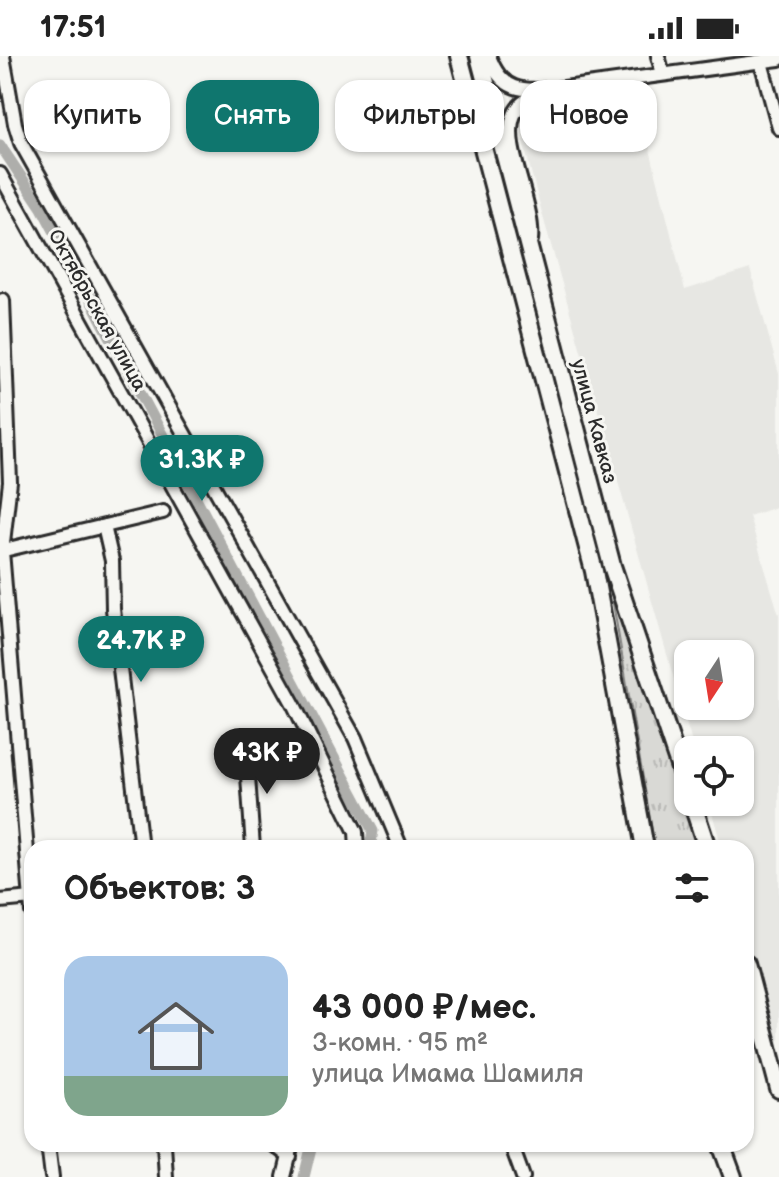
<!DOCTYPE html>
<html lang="ru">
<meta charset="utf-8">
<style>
:root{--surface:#fff;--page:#f6f6f6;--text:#222;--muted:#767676;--accent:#0f766e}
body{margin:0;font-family:"Balsamiq Sans",sans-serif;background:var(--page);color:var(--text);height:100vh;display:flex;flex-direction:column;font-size:30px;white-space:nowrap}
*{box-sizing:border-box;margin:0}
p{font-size:26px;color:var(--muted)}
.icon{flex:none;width:44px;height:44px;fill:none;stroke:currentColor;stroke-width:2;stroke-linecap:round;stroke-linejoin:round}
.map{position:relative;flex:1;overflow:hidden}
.side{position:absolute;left:24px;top:784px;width:730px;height:312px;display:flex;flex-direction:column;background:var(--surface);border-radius:24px;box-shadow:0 2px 6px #0004}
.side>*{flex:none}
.hud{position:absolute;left:24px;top:24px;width:732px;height:72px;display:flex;gap:16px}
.needle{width:52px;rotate:192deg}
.controls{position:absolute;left:674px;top:584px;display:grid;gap:16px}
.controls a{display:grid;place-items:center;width:80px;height:80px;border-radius:16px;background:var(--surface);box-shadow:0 2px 6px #0004;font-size:40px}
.price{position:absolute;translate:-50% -68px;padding:0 18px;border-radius:28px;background:var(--accent);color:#fff;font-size:26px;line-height:52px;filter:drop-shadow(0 2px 4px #0008)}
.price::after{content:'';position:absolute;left:50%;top:48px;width:24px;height:18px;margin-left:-12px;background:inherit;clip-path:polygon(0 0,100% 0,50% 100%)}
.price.active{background:#222;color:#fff}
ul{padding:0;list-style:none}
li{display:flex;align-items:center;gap:24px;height:200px;padding:0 40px}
li span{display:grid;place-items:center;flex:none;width:224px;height:160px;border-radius:24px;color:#555}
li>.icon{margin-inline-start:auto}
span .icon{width:96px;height:96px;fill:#fffc;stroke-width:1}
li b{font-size:34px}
h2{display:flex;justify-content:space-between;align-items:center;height:96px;padding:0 40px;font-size:34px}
.chip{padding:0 28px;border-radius:24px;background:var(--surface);box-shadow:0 2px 6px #0004;font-size:28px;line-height:72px}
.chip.active{background:var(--accent);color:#fff}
.status{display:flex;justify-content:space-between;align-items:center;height:56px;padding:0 40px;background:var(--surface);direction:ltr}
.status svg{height:22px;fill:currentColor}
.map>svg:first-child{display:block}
.built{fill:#e7e7e3;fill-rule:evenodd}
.grass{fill:url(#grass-tufts);stroke:#828280;stroke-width:2}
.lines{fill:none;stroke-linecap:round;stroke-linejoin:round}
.canal{stroke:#aeaeab;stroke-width:11}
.minor-casing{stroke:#2b2b2b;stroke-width:18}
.highway-casing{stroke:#2b2b2b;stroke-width:22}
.minor{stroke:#f6f6f2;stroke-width:12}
.highway{stroke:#f6f6f2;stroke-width:16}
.labels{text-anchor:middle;stroke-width:6;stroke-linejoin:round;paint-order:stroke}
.street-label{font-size:20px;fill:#2b2b2b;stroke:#f6f6f2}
</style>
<div class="status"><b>17:51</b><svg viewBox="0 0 49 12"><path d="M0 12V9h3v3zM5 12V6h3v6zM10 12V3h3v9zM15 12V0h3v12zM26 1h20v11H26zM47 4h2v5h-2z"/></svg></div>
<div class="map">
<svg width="779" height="1121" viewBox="0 0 779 1121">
<defs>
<pattern id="grass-tufts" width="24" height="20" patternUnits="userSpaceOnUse" patternTransform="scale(2)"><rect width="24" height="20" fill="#d9d9d5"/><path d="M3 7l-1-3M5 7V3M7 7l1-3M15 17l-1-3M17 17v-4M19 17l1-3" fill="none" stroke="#babab7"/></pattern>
</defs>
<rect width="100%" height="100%" fill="#f6f6f2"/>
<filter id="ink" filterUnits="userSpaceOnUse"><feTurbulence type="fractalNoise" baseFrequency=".0125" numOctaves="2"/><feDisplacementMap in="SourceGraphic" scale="16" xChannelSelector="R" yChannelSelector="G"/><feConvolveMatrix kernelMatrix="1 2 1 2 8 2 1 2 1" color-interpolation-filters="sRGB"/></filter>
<g filter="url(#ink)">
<path class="built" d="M632,21l53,213 65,-21 29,105v132l-30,10 30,99v436l-33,-116v-87h-24l-13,-46h31v-52h-46l-152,-537 -31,-117zM688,598h52v52h-52z"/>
<path class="grass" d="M612,541l86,251h-43z"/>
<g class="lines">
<path class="canal" d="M0,89l42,63 331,623 -3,17
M304,1121l8,-33"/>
<g class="minor-casing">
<path id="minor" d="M3,0l12,68 6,19 334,595 46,110
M489,0c13,37 34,35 68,33l222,-30
M658,0l5,18
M761,6l18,66
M0,118l294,531 62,127 1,16
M531,184c4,-36 -30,-94 -17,-125 5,-13 17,-18 29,-22
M3,244l7,182 -8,69 30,361
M104,470l8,35 1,48 28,239
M0,495l163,-39
M246,691l7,101
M0,845l32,-3
M48,1088l4,33
M164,1088l2,33
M273,1088l17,13
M511,1088l12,33
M284,1121l8,-33"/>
</g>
<g class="highway-casing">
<path id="highway" d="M459,0l135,515 51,277
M479,0l133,510 76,226
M692,746l15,46
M746,908l33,125
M721,1088l12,33"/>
</g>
<use href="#minor" class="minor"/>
<use href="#highway" class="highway"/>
</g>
</g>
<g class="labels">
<g class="street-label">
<text transform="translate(98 254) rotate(61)" y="7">Октябрьская улица</text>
<text transform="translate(595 365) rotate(75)" y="7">улица Кавказ</text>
</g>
</g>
</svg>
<div class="controls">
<a><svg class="needle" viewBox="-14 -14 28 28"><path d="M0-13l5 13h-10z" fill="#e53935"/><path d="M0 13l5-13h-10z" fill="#767676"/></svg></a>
<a><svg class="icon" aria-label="locate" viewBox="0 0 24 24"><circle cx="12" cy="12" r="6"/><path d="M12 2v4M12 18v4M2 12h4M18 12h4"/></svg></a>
</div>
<b class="price" style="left:202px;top:447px">31.3K ₽</b>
<b class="price" style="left:141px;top:628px">24.7K ₽</b>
<b class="price active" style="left:267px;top:740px">43K ₽</b>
<div class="hud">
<a class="chip">Купить</a>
<a class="chip active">Снять</a>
<a class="chip">Фильтры</a>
<a class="chip">Новое</a>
</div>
<section class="side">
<h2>Объектов: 3<svg class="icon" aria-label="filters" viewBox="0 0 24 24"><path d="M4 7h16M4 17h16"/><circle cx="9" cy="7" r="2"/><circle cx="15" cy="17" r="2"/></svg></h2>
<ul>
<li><span style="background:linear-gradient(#a9c7e8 75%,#7fa58c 0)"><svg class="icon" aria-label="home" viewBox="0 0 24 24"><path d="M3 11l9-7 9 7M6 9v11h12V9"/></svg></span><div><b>43 000 ₽/мес.</b><p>3-комн. · 95 m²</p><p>улица Имама Шамиля</p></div></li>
</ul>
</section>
</div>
